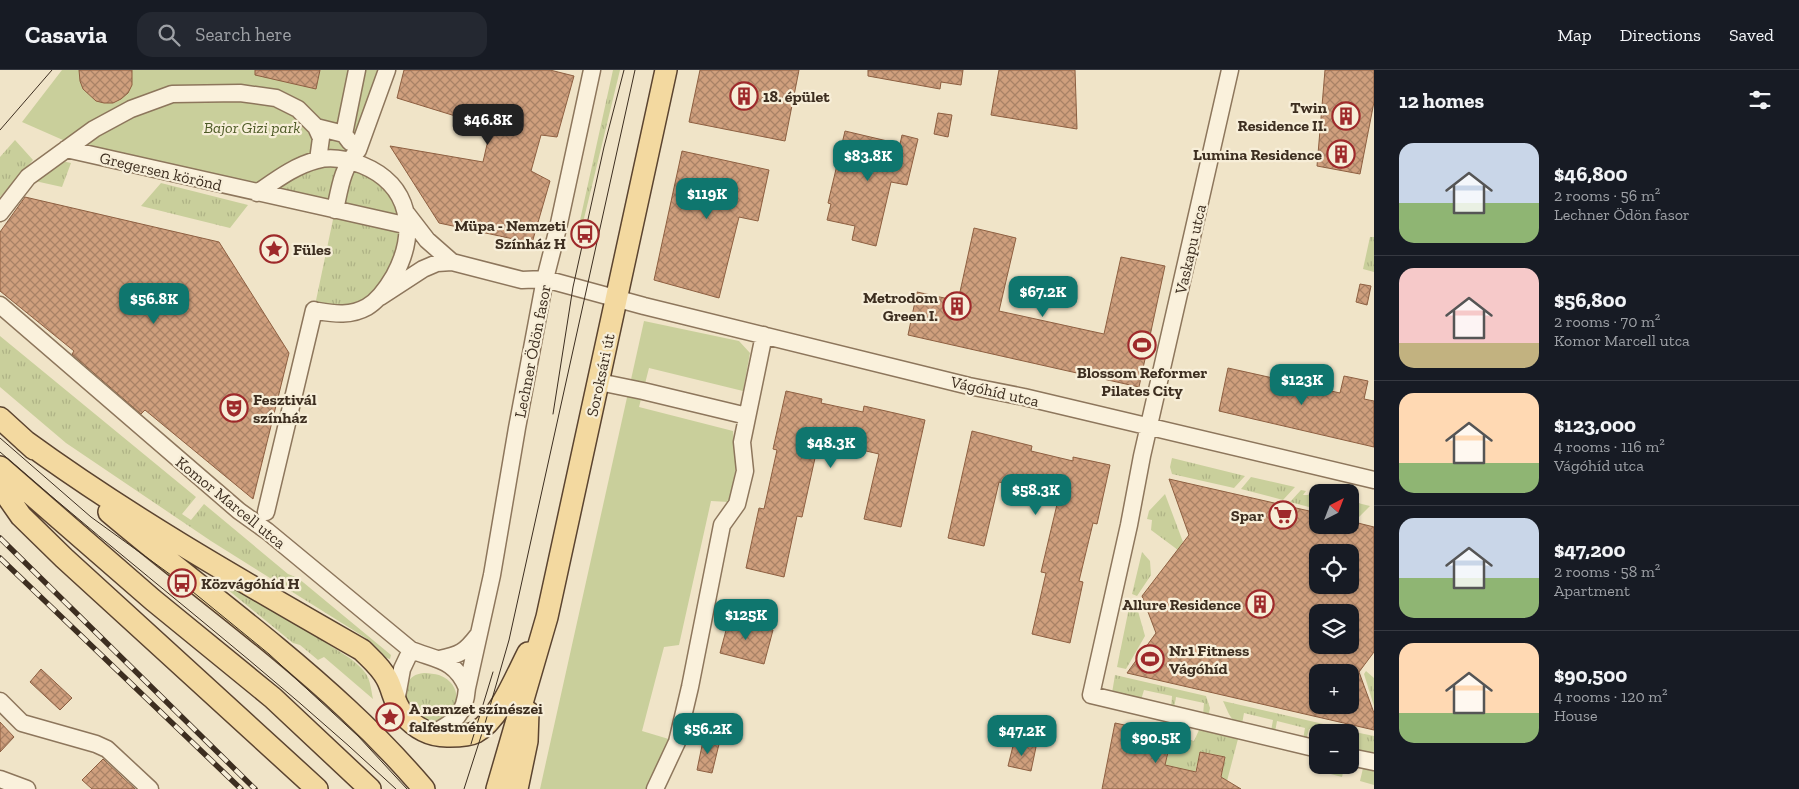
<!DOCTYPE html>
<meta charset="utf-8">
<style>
:root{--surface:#171b24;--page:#242831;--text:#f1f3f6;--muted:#9ea1a6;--line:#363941;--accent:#0f766e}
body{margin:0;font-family:"Zilla Slab",serif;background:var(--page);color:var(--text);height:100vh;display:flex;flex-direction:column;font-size:19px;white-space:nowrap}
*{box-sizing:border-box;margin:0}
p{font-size:16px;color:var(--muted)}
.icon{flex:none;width:28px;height:28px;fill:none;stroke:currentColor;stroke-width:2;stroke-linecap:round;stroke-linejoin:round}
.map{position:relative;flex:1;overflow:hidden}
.details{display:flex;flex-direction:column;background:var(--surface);width:425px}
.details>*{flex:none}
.needle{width:32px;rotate:42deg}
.controls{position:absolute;left:1309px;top:414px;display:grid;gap:10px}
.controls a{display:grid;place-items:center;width:50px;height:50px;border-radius:10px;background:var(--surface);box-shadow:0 1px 4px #0004;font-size:25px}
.price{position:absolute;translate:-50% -42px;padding:0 11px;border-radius:10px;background:var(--accent);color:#fff;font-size:16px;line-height:32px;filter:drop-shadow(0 1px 2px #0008)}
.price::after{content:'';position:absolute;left:50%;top:30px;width:15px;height:11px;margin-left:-8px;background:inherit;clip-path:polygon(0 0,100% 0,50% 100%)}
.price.current{background:#222;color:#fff}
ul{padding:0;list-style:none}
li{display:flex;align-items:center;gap:15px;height:125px;padding:0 25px}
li+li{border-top:1px solid var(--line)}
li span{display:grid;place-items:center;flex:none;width:140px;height:100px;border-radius:15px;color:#555}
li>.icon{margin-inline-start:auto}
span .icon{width:60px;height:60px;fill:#fffc;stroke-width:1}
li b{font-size:21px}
h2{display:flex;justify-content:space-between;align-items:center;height:60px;padding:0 25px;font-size:21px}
header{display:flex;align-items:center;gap:30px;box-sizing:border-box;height:70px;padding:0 25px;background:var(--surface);border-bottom:1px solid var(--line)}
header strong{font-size:24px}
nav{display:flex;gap:28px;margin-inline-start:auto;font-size:18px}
.search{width:350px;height:45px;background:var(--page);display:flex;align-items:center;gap:12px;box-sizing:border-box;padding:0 18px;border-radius:15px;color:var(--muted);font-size:19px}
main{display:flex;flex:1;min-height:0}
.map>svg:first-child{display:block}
.grass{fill:url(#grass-tufts)}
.park{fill:#c9cf9b}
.building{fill:url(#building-cross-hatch);stroke:#8d5f41;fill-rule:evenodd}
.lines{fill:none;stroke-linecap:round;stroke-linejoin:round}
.minor-casing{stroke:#8d765c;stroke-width:19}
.major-casing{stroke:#5b4430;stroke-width:24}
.minor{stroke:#faf1dc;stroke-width:16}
.major{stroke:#f3d9a0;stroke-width:21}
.tram{stroke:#3d2e20;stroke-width:1}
.rail-casing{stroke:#3d2e20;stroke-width:5.5}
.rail{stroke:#f7eed8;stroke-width:4;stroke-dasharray:11;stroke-linecap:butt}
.labels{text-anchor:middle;stroke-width:4.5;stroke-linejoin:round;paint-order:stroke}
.poi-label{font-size:16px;font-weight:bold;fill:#3d2e20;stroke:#f7eed8;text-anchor:start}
.park-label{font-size:16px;font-style:italic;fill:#4d5a26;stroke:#f7eed8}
.street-label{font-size:16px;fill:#3d2e20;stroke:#f7eed8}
</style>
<header>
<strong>Casavia</strong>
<div class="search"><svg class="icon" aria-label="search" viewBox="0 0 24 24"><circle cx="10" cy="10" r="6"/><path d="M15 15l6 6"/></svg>Search here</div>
<nav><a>Map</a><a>Directions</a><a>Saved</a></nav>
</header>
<main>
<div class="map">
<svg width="1374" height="719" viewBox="0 0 1374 719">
<defs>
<pattern id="grass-tufts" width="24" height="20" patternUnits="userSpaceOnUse" patternTransform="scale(1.25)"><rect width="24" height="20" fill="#c9cf9b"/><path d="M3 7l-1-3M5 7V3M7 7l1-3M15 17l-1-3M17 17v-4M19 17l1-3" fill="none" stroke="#aeb285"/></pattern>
<pattern id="building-cross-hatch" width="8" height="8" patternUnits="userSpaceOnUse" patternTransform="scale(1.25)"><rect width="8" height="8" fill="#cf9f7d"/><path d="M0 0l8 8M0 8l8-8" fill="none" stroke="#a98266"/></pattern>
</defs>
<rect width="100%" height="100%" fill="#f0e4c8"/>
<path class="grass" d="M613,0h7l-40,165 -3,-1z
M15,70l18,20 -33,37v-40z
M349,90l53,38v60l-35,49 -53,3 21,-100 -78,-17 30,-21z
M62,91l9,2 -9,24 -27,-6z
M161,113l87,22 -18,23 -89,-22z
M1370,167h4v35l-11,-3z
M0,266l196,161 -14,17 9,6 13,-16 84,70 10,4 93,77 -1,4 -4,-1 -5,-6 -12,-12 -158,-99 -145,-98 -66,-56z
M1172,388l73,18 -11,12 -62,-14 -2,-7z
M1251,407l44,10 -12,13 -42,-11z
M1301,420l5,1 -3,4h5l3,-3 6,1v11l-7,-2 -1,5 -19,-5z
M1165,424l18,48 -5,8 -27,-20 1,-10 -5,-1 2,-8z
M1350,431l20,5 -13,13 -7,-2z
M183,480l168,109c18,15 18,17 22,40l-49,-42 -6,3 -18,-15 -7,-2 -110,-90z
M1142,482l8,9 1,14 -14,21 -5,-2z
M1130,533l6,1 9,32 -19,33 -9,-2z
M1366,601l8,7v28l-10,-32z
M424,603c5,0 11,1 15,2 36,14 9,60 -14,47 -7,-4 -14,-14 -19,-20 2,-16 -1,-27 18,-29z
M1115,605l91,21 4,12 -1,5 -6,2 1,-12 -28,-6 -2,11h-3l1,-12 -28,-6 -3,10 -29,-7z
M1223,631l109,25 2,6h-9l-16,-3 -3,11 -3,-1 2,-11 -28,-7 -2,11 -4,-1 2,-11 -29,-7 -2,11c-12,-2 -14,-13 -19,-23z
M1199,660l39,9 -11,42 -6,-2 4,-22 -25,-5 -5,21h-27l-4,-9 8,-29 22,6z
M1350,661l24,5v19l-16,-4z
M1324,695h21l-3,12 -19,-5z
M1363,698l11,3v14l-14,-4z"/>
<path class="park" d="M62,0h318l-20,66 -22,24 -73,28 -193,-44 -50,-22z
M644,251l95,20 11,12 -7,38 -94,-23 -10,39 94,24 3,37 -7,34 -18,-1 -32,144 -15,2 -22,84 30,9 -23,49h-109z"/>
<path class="building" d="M79,0h53v15l-4,8 -7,6 -8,4h-9l-8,-2 -13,-12 -3,-8z
M255,0h65l-4,19 -61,-14z
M404,0h146l24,6 -17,61 -16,-2 -10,36 19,10 -18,62 -93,-20 -49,-77 93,16 8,-35 -94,-29z
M700,0h99l-14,71 -96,-19z
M868,0h95l-2,15 -20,-3 -1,7 -72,-13z
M999,0h76l2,59 -86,-14z
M1325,0h49v32l-14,72 -43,-8z
M938,43l14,2 -4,22 -14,-3z
M845,61l55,13 2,-9 16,4 -11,46 -16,-3 -15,64 -24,-6 3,-14 -28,-6 4,-16 -3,-1z
M682,81l87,19 -11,51 -19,-4 -20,81 -65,-18z
M25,127l194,45 70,111 -36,146 -108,-89 -4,4 -69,-60 2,-3 -74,-60v-59z
M974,158l42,10 -17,73 105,23 17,-77 44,9 -26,121 -231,-52 9,-43 41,9z
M1360,214l11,2 -4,19 -11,-3z
M1228,298l112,25 4,-17 24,5 -4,18 10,2v46l-155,-36z
M786,321l36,8 -1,4 42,9 1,-6 61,14 -24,107 -37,-8 15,-65 -60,-14 -17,77 -5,-1 -13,61 -38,-9 13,-60 5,1 13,-59 -4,-1z
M972,361l60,15 -1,5 42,10v-4l37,8 -13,59 -4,-1 -14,58 4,1 -13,61 -38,-9 14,-61 -5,-1 18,-76 -60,-14 -15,64 -36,-8z
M1169,409l149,34v12h32v-4l24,6v125l-15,20 15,41v17l-247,-57 29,-40 -14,-37 47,-61zM1318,482h32v33h-32zM1318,542h32v33h-32zM1318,602h32v33h-32z
M729,549l44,11 -9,34 -44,-11z
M41,599l31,29 -12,12 -30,-28z
M0,652l14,15 -14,15z
M1115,653l57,12 -7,30 31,7 4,-20 25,5 -4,20 20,12h-139z
M704,666l16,4 -8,33 -15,-3z
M1014,672l22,5 -5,24 -23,-5z
M103,689l18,17 14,13h-43l-10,-9z"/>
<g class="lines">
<g class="minor-casing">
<path id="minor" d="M1230,0l-88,386 -13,69 -38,170 227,54
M316,57l5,11 -3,22
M350,72l-6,-8 13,-64
M66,79l343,77
M257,123c19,-13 37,-27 60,-33 14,-4 32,0 45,5 49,20 56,67 32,111 -7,12 -15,24 -27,31 -16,9 -32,7 -49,4
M335,140c5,-23 7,-42 23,-60l29,-80
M0,143l28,-36 66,-48 37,-20 41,-15 68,-1 36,5 22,11 18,18 28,7
M407,144l20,26 25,22
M380,227l43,-28 14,-6 15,-1 70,18 23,-1 99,27 325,80 55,11 350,83
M0,235l239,206 28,20 144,119c25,10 44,9 56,38
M599,312l44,9 104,25
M266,442l48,-202
M439,589c21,-4 26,-7 39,-24
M0,631l22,22 74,21 11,5 43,40
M396,632l6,-33 9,-19
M431,664c24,-12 34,-19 36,-46l25,-113 25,-147 28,-149 13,-51 34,-158
M1350,687l24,5
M0,709l27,10
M655,719l22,-47 13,-55 32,-162 15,-21 8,-33 -3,-29 22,-107"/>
</g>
<g class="major-casing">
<path id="major" d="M0,348l34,31
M25,371c107,78 222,143 337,209 9,9 19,17 25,29 6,11 7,25 16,35 12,14 28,23 47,22 8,0 18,0 26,-4 23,-12 40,-56 52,-79
M0,397l153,133 120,98 97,91
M0,416l21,30 43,42 253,231
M109,442c79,67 163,127 238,197 27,25 53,52 77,80
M497,719l50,-172 119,-547
M517,719l10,-48 1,-29"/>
</g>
<use href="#minor" class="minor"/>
<use href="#major" class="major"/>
<path class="tram" d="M0,60l52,-60
M553,344l20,-127 31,-140 20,-77
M0,368l91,79 91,66 87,71 89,82 49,53
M0,382c130,114 269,218 396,337
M471,674l22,-72
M464,719l20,-62 25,-87 126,-570"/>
<g class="rail-casing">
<path id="rail" d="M0,468l255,251
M0,488l241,231"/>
</g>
<use href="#rail" class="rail"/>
</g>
<defs>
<g id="building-ring" transform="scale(1.4375)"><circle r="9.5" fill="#f7eed8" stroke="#9e2a2b" stroke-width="1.5"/><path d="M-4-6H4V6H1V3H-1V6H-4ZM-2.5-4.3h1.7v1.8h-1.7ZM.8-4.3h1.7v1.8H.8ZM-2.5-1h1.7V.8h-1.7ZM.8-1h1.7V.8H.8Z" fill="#9e2a2b"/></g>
<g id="bus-ring" transform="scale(1.4375)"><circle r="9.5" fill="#f7eed8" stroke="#9e2a2b" stroke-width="1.5"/><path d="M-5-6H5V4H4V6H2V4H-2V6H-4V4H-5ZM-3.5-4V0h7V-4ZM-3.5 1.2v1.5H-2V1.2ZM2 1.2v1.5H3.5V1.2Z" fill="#9e2a2b"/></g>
<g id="sight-ring" transform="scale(1.4375)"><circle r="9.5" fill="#f7eed8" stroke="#9e2a2b" stroke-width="1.5"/><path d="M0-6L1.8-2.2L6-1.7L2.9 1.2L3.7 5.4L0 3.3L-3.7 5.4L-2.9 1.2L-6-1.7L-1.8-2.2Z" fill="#9e2a2b"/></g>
<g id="stadium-ring" transform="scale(1.4375)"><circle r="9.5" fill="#f7eed8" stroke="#9e2a2b" stroke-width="1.5"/><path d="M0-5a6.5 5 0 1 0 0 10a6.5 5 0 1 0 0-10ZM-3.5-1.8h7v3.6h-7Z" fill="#9e2a2b"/></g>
<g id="theatre-ring" transform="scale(1.4375)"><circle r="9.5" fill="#f7eed8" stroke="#9e2a2b" stroke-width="1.5"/><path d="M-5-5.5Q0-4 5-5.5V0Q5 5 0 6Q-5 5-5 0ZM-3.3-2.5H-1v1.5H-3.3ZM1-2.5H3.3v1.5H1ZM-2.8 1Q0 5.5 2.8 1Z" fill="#9e2a2b"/></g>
<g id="supermarket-ring" transform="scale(1.4375)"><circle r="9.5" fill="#f7eed8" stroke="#9e2a2b" stroke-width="1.5"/><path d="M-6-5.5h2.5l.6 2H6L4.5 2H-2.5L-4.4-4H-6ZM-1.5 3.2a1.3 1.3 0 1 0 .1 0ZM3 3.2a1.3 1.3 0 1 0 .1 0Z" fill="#9e2a2b"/></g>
</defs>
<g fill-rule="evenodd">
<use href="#building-ring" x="744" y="26"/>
<use href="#building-ring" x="1346" y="46"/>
<use href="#building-ring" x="1341" y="84"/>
<use href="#bus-ring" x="585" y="164"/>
<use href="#sight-ring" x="274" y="179"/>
<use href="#building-ring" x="957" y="236"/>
<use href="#stadium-ring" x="1142" y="275"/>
<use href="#theatre-ring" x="234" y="338"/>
<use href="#supermarket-ring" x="1283" y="445"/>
<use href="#bus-ring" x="182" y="513"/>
<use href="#building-ring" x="1260" y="534"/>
<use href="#stadium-ring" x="1150" y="589"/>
<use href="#sight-ring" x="390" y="647"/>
</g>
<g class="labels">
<g class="poi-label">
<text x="763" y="32">18. épület</text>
<text x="1327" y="43" text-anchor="end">Twin<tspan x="1327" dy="18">Residence II.</tspan></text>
<text x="1322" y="90" text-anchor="end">Lumina Residence</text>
<text x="566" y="161" text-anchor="end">Müpa - Nemzeti<tspan x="566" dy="18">Színház H</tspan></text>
<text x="293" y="185">Füles</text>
<text x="938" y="233" text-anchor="end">Metrodom<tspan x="938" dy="18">Green I.</tspan></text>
<text x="1142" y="308" text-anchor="middle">Blossom Reformer<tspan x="1142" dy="18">Pilates City</tspan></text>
<text x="253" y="335">Fesztivál<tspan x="253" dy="18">színház</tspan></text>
<text x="1264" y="451" text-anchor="end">Spar</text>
<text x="201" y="519">Közvágóhíd H</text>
<text x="1241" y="540" text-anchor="end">Allure Residence</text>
<text x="1169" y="586">Nr1 Fitness<tspan x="1169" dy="18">Vágóhíd</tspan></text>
<text x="409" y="644">A nemzet színészei<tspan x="409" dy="18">falfestmény</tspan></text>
</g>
<g class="park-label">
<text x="252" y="63">Bajor Gizi park</text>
</g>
<g class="street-label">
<text transform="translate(161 101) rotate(13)" y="6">Gregersen körönd</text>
<text transform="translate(1190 179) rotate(-77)" y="6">Vaskapu utca</text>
<text transform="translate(532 281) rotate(-79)" y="6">Lechner Ödön fasor</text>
<text transform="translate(600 305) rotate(-78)" y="6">Soroksári út</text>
<text transform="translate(995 321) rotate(13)" y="6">Vágóhíd utca</text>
<text transform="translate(231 432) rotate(39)" y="6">Komor Marcell utca</text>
</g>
</g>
</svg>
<div class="controls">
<a><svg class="needle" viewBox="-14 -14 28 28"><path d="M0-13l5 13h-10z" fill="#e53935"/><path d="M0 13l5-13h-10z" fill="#9ea1a6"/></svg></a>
<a><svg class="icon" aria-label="locate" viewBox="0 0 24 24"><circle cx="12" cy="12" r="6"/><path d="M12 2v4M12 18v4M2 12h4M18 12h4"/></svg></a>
<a><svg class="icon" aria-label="layers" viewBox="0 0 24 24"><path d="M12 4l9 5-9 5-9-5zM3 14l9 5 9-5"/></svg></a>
<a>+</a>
<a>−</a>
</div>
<b class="price current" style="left:488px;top:76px">$46.8K</b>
<b class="price" style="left:868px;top:112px">$83.8K</b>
<b class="price" style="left:707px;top:150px">$119K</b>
<b class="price" style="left:1043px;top:248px">$67.2K</b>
<b class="price" style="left:154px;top:255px">$56.8K</b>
<b class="price" style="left:1302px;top:336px">$123K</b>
<b class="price" style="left:831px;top:399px">$48.3K</b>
<b class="price" style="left:1036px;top:446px">$58.3K</b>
<b class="price" style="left:746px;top:571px">$125K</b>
<b class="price" style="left:708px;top:685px">$56.2K</b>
<b class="price" style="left:1022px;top:687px">$47.2K</b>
<b class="price" style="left:1156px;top:694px">$90.5K</b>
</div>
<section class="details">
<h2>12 homes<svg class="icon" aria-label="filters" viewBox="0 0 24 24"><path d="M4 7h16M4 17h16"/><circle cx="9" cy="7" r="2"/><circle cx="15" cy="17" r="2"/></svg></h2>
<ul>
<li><span style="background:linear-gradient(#c9d6e8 60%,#8fb573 0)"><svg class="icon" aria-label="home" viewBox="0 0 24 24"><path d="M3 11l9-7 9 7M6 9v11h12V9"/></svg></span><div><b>$46,800</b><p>2 rooms · 56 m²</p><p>Lechner Ödön fasor</p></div></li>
<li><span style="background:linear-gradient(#f6c9c9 75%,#c2b280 0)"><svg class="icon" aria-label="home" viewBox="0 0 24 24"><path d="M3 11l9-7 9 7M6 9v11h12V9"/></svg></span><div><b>$56,800</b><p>2 rooms · 70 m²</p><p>Komor Marcell utca</p></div></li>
<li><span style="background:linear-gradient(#ffd9b3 70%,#8fb573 0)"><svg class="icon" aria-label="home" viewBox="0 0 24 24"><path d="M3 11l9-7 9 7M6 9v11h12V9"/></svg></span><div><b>$123,000</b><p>4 rooms · 116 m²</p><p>Vágóhíd utca</p></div></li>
<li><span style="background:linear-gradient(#c9d6e8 60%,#8fb573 0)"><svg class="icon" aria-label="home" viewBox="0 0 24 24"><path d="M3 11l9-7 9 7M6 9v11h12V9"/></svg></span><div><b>$47,200</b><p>2 rooms · 58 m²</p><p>Apartment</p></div></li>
<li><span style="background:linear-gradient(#ffd9b3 70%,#8fb573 0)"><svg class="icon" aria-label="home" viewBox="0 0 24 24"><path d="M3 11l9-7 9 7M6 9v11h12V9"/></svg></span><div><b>$90,500</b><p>4 rooms · 120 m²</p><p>House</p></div></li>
</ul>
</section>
</main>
